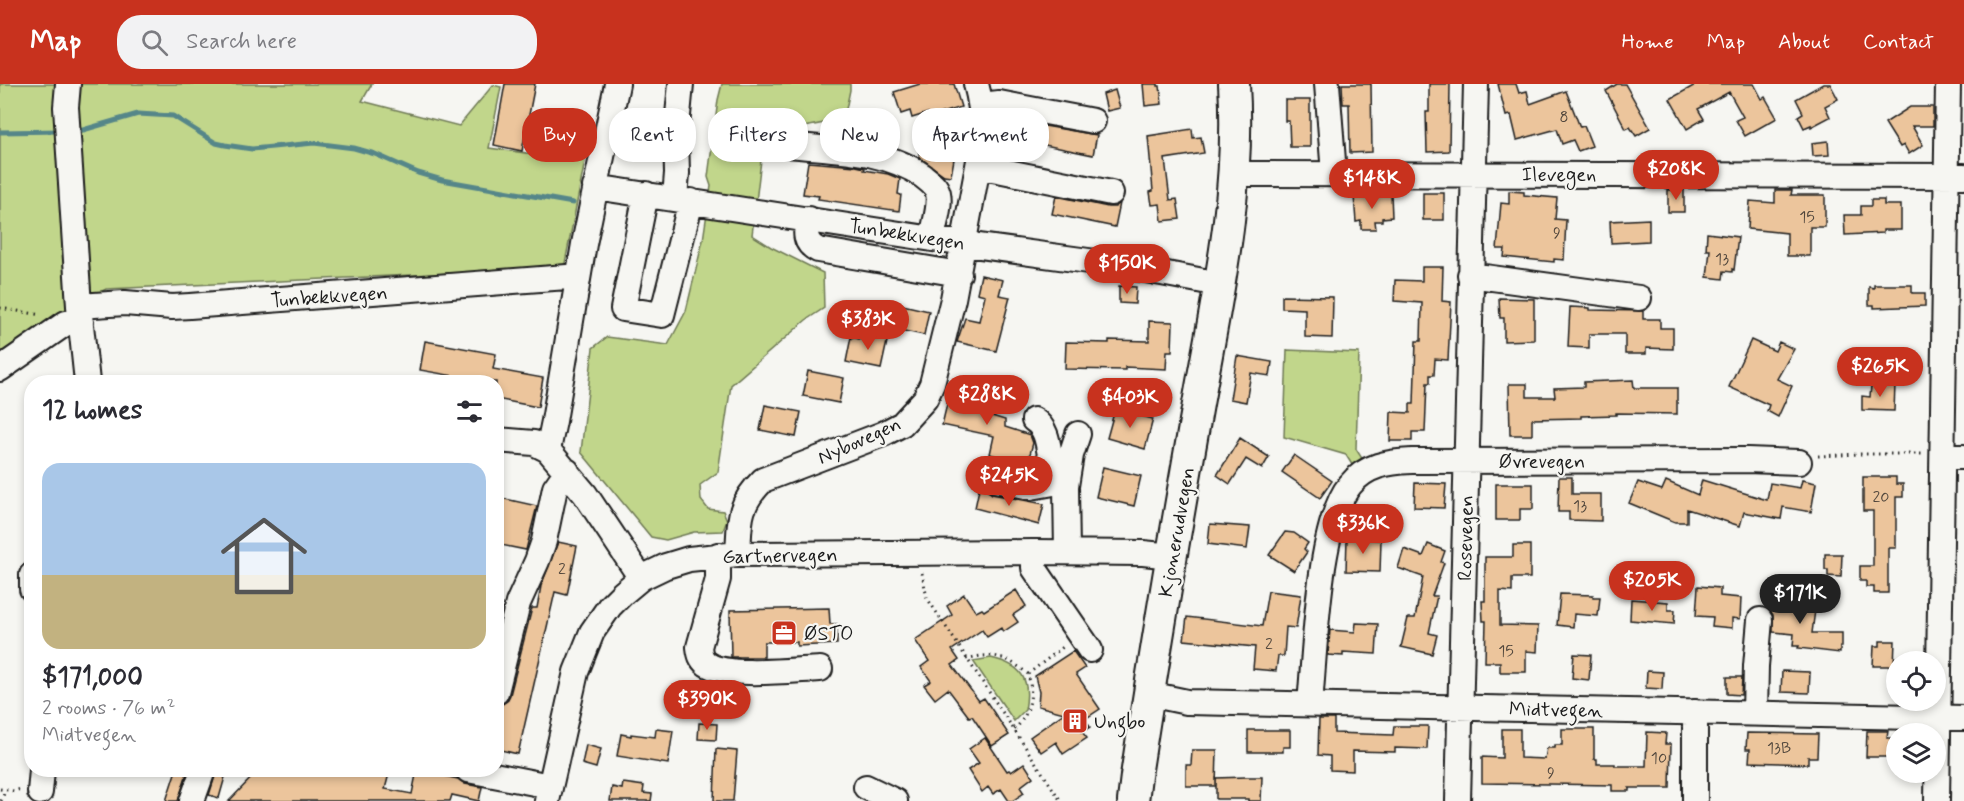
<!DOCTYPE html>
<meta charset="utf-8">
<style>
:root{--surface:#fff;--page:#f2f2f3;--text:#2b2b33;--muted:#7c7c81;--line:#e1e1e2;--accent:#c8321e}
body{margin:0;font-family:Mynerve,sans-serif;background:var(--page);color:var(--text);height:100vh;display:flex;flex-direction:column;font-size:22px;white-space:nowrap}
*{box-sizing:border-box;margin:0}
p{font-size:20px;color:var(--muted)}
.icon{flex:none;width:33px;height:33px;fill:none;stroke:currentColor;stroke-width:2;stroke-linecap:round;stroke-linejoin:round}
.map{position:relative;flex:1;overflow:hidden}
.drawer{position:absolute;left:24px;top:291px;width:480px;height:402px;display:flex;flex-direction:column;background:var(--surface);border-radius:24px;box-shadow:0 3px 9px #0003}
.drawer>*{flex:none}
.hud{position:absolute;left:522px;top:24px;width:570px;height:54px;display:flex;gap:12px}
.fabs{position:absolute;left:1886px;top:567px;display:grid;gap:12px}
.fabs a{display:grid;place-items:center;width:60px;height:60px;border-radius:50%;background:var(--surface);box-shadow:0 3px 9px #0003;font-size:30px}
.price{position:absolute;translate:-50% -51px;padding:0 14px;border-radius:21px;background:var(--accent);color:#fff;font-size:20px;line-height:39px;filter:drop-shadow(0 2px 3px #0008)}
.price::after{content:'';position:absolute;left:50%;top:36px;width:18px;height:14px;margin-left:-9px;background:inherit;clip-path:polygon(0 0,100% 0,50% 100%)}
.price.on{background:#222;color:#fff}
ul{padding:0;list-style:none}
li{display:grid;align-content:center;gap:12px;height:318px;padding:0 18px}
li+li{border-top:2px solid var(--line)}
li span{display:grid;place-items:center;height:186px;border-radius:18px;color:#555}
li>.icon{margin-inline-start:auto}
span .icon{width:108px;height:108px;fill:#fffc;stroke-width:1}
li b{font-size:26px}
h2{display:flex;justify-content:space-between;align-items:center;height:72px;padding:0 18px;font-size:26px}
.pill{padding:0 21px;border-radius:24px;background:var(--surface);box-shadow:0 3px 9px #0003;font-size:21px;line-height:54px}
.pill.on{background:var(--accent);color:#fff}
header{display:flex;align-items:center;gap:36px;box-sizing:border-box;height:84px;padding:0 30px;background:var(--accent);color:#fff}
header strong{font-size:28px}
nav{display:flex;gap:33px;margin-inline-start:auto;font-size:21px}
.search{width:420px;height:54px;background:var(--page);display:flex;align-items:center;gap:15px;box-sizing:border-box;padding:0 21px;border-radius:24px;color:var(--muted);font-size:22px}
.map>svg:first-child{display:block}
.green{fill:#c1d68b;stroke:#6e7954;stroke-width:1.5}
.lines{fill:none;stroke-linecap:round;stroke-linejoin:round}
.stream{stroke:#558689;stroke-width:5}
.building{fill:#ecc59c;stroke:#1c1c1c;stroke-width:1.5}
.minor-casing{stroke:#1c1c1c;stroke-width:28}
.major-casing{stroke:#1c1c1c;stroke-width:34}
.path{stroke:#1c1c1c;stroke-width:3;stroke-dasharray:1.5 4.5;stroke-linecap:butt}
.minor{stroke:#f6f6f2;stroke-width:24}
.major{stroke:#f6f6f2;stroke-width:30}
.labels{text-anchor:middle;stroke-width:4.5;stroke-linejoin:round;paint-order:stroke}
.number-label{font-size:16px;fill:#50463c}
.street-label{font-size:20px;fill:#1c1c1c;stroke:#f6f6f2}
.poi-label{font-size:20px;fill:#1c1c1c;stroke:#f6f6f2;text-anchor:start}
</style>
<header>
<strong>Map</strong>
<div class="search"><svg class="icon" aria-label="search" viewBox="0 0 24 24"><circle cx="10" cy="10" r="6"/><path d="M15 15l6 6"/></svg>Search here</div>
<nav><a>Home</a><a>Map</a><a>About</a><a>Contact</a></nav>
</header>
<div class="map">
<svg width="1964" height="717" viewBox="0 0 1964 717">
<rect width="100%" height="100%" fill="#f6f6f2"/>
<filter id="ink" filterUnits="userSpaceOnUse"><feTurbulence type="fractalNoise" baseFrequency=".0167" numOctaves="2"/><feDisplacementMap in="SourceGraphic" scale="12" xChannelSelector="R" yChannelSelector="G"/><feConvolveMatrix kernelMatrix="1 2 1 2 8 2 1 2 1" color-interpolation-filters="sRGB"/></filter>
<g filter="url(#ink)">
<path class="green" d="M0,0h372l-10,17 97,25 34,-41 8,2 -12,61 96,13 -21,107 -458,21 -34,18 -40,34 -32,16z
M722,0h128v6l-6,29 -80,16 -12,100 19,12 52,26 1,35 -18,12 -75,65 -13,87 -18,13 1,15 7,9 15,2 4,9 -4,11 -29,1 -28,8 -15,-3 -70,-85 12,-104 14,-11 61,8 18,-34 17,-71 8,-54 -3,-9 10,-77z
M1287,266l72,3 -3,96 7,11 -9,8 -8,-13 -62,-18z
M991,574c31,7 40,21 34,52l-11,11 -41,-60z"/>
<g class="lines">
<path class="stream" d="M74,47l9,-1 55,-16 35,2 43,27 9,2 27,4 62,-6 40,5 21,6 43,19 24,7 131,23
M0,48l62,-1"/>
</g>
<path class="building" d="M505,0h30l-13,67 -28,-6z
M920,0h34l7,23 -32,10 -1,-4 -16,5 -2,-7 -9,3 -7,-22z
M1143,0h15v2h2l2,18 -17,2z
M1342,0h29l1,68 -22,1 -1,-49h-6z
M1429,0h21l-1,67 -22,1 -1,-40h3z
M1498,0h18l3,9 8,-2 3,13 36,-13 14,36 4,-1 8,20 -14,5 -5,-11 -11,4 -5,-15 -40,11 -6,-25 -5,1z
M1617,0h8l25,44 -14,8 -6,-9 -4,2 -20,-38z
M1697,0h57l8,15 3,-2 12,21 -32,18 -9,-16 7,-3 -14,-25 -31,17 6,10 -17,10 -17,-30z
M1823,0h7l8,15 -13,7 5,11 -19,10v-2l-7,3 -6,-12 5,-3 -7,-14z
M1115,6l5,18 -13,3 -4,-17z
M1285,16h25v47h-20l-1,-26h-4z
M1910,23h23v19h-21l11,19 -14,9 -5,-9 -4,2 -15,-24z
M1033,40l64,11 -4,20 -63,-13z
M1192,45l1,9 8,-1 3,16 -39,6 5,41 7,-1 3,20 -18,2 -2,-17 -8,1 -2,-13 3,-1 -5,-55z
M1828,57l1,14 -16,1 -1,-13z
M920,66l23,4 -1,3 12,2 -3,17 -7,-1 -25,-18z
M808,78l48,4 9,2 -1,2 24,4 12,5 -2,15 3,1 -2,16 -81,-12 1,-3 -16,-2z
M1668,106h16v22h-16z
M1775,106h17l-1,5h34v32h-15v29h-23v-23l-39,-4 2,-28 25,2z
M1509,107l15,1v3l33,3 -2,21 11,1 -2,40 -10,-1v3l-50,-5 1,-8h-8l4,-46 8,1z
M1423,109h21v27h-21z
M1391,110l1,23 -10,1v3h-7l1,8h-15v-8l-5,1 -2,-26z
M1056,112l52,11h7l5,-4 -5,24 -63,-13z
M1871,116h13v5h17v25h-18v3l-38,2 -1,-20h17v-9h10z
M1649,135v22l-38,2 -1,-22z
M1707,149l31,4 -4,33 -2,-1v3l-8,-1 -1,8 -16,-2 3,-27h-4z
M1422,183h21l-1,34 9,1 -3,58 -13,-1 -1,16h-4v8h-3l-2,49h-13v9h-22l1,-29 19,1v-9h4l2,-63h5l1,-38 -28,-2 1,-21 27,1z
M981,191l22,5 -4,15 11,2 -14,54 -39,-9 8,-24 14,3 6,-26 -8,-2z
M1874,201h38v8h13v13l-51,2v-3h-5v-18l5,1z
M1119,202l17,1 -1,17 -16,-1z
M1282,212l51,1 -1,41 -27,-1v-28l-23,-1z
M1499,214l35,1v41l-30,1v-23h-4z
M894,219l35,8 -5,24 -35,-7z
M1570,223l20,1v2l53,1v8h17v9h13v21l-27,-1v6h-21v-20h-36v14l-21,-1z
M1149,237l24,1 -1,29h-5l-1,18 -41,-2v3l-60,-1 1,-27 43,1v-3l40,1z
M866,248l22,5 -7,32 -35,-7 5,-25 13,3z
M1751,256l24,11 4,-9 15,7 -17,30 15,7 -14,31 -11,-6 2,-6 -40,-18z
M425,257l71,13 -3,15 50,9 -5,29 -42,-8v-17h-26l1,-3 -51,-9z
M1237,272l35,6 -2,14 -19,-3 -5,29 -16,-3z
M808,287l36,7 -5,25 -36,-7z
M1633,296l1,8h43v26l-61,-1v2l-35,1v2l-49,1v16h-22l-1,-51h18v13h28l-1,-9 30,-1v-5z
M1878,299l17,1 -1,27 -32,-1v-14l8,1 1,-11h7z
M961,300l24,5 -4,18 2,1 -1,5 23,7v7l25,8 3,8 -6,22 -37,-11 4,-18 -52,-11 6,-25 9,2z
M765,321l36,7 -5,25 -36,-7z
M1115,325l38,10 -8,30 -38,-11z
M1240,354l29,19 -7,12 -16,-10 -16,25 -13,-9z
M1294,371l38,26 -12,17 -38,-26z
M1103,383l38,9 -7,30 -38,-9z
M1559,393h13v17h29v27l-32,-1v-8h-11z
M1863,393h33v7h7v13h-7v51h-8v45h-14v-6h-8v-6h-6v-15h13v-55h-10z
M1702,396l65,20 3,-17 30,5 2,-8 14,3 -5,29 -28,-5 -2,12 -37,-7 -4,14 -53,-17v13h-12l-46,-19 9,-21 24,8 4,-9 32,14z
M1415,399l31,1 -2,24 -30,-1z
M980,400l12,10 52,10 -5,21 -64,-17z
M1496,400h37v25h-13v11h-24z
M496,413l41,9 -11,44 -30,-6z
M1210,440l40,3 -3,22 -39,-5z
M1285,448l9,1 14,10 -4,6 3,3 -13,19 -25,-16z
M1347,454l34,2 -1,32 -34,-1z
M558,458l19,4 -10,49 -12,-3 -37,162 -22,-5v-21l5,-23 6,-4 3,-6 22,-87h5l4,-22z
M1428,460l17,7 -4,11 3,1 -12,33h5l-8,37 8,2 -5,19 -31,-7 7,-29h7l8,-41 -25,-9 6,-19 19,7z
M1513,461h17v33h-18v14l-12,-1v34l38,1 -1,26 -11,-1v21h-26v-10h-15l1,-41h-3l-1,-20h3v-44h28z
M1825,470h17l-1,23 -13,-1v-6h-3z
M1698,502l22,2v8l21,2 -1,21 -8,-1v10l-20,-2 1,-9 -17,-1z
M1770,503l18,2 -2,18 29,3 -3,23h30v14h-2v6l-42,-5 1,-2h-6l1,-12 -21,-2v-17l-5,-7z
M1016,506l10,16 -13,9 5,7 -15,10 -2,-4 -14,9 -5,-7 -30,20 7,10 -7,5 27,36 5,-3 25,37 -17,11 -20,-30 -3,1 -21,-28 -13,10 -11,-14 7,-4 -10,-14 8,-6 -14,-21 37,-25 -5,-9 17,-12 12,18 6,-3 2,2z
M1268,507l33,4 -5,33 -10,-1 -2,29h-6l-2,15 -23,-2 2,-22 -71,-7 3,-23 75,9z
M1560,510l33,1v2h7l-2,19 -24,-2 -1,13 -16,-2z
M1631,515l37,3v8h7l-1,14 -44,-4z
M829,524l1,16h7v20l-40,2v-4h-33v15h-33l-1,-47z
M1356,539l22,1 -2,30 -33,-2v4l-15,-1 2,-25 25,2z
M1880,557h15l-1,25h-21l1,-20h6z
M1073,567l12,17 -9,6 24,35 -15,10 5,8 -8,5 5,6 -24,16 -7,-12 -15,10 -11,-15 34,-24 -26,-7 1,-14 -4,-16z
M1574,570l17,1 -2,25 -17,-2z
M1647,587l16,1 -1,17 -16,-1z
M1782,587l28,1 -1,21 -28,-1z
M1727,593h15l-1,18 -14,-1z
M1319,635h15v14l59,2 1,-9h34l-1,23 -32,-1v4l-42,-1v20l-23,-1v-14l-12,-1z
M699,639l18,1 -1,16 -18,-1z
M656,645l17,2 -5,33 -51,-8 4,-22 10,2v-2l24,3z
M1502,645h18v29l25,1 2,-11h8v-3h7v-16h32v30h3v5h18v2h31l1,-34 19,1 -1,11h6l-1,44h-41v3h-17v-6l-130,-2v-26l20,1z
M1248,646h42v17h-7v5h-35z
M1867,647h21l-1,7h5l-1,19h-25z
M1747,649l71,1 -1,23h-9v7l-59,-2 1,-13h-4z
M985,654l22,33 2,-1 2,2 13,-9 9,14 -13,10 4,6 -12,8h-3l-8,-12 -8,5 -5,-7 -6,5 -14,-22 11,-7 -10,-14z
M586,661l15,4 -5,19 -14,-4z
M716,665l21,2 -4,50h-19z
M1192,666h25l-1,36h-30v-21h5z
M176,686h12l-10,31h-12z
M217,686h10l-8,28 -10,-3z
M259,686h131l-5,19 27,5 5,-24 41,9 7,5 17,3 -3,14 -27,-6 -2,6h-221z
M1246,693h16l-1,24h-13v-2h-32v-21z
M623,699l21,3 -1,7 9,1 -1,7h-41l2,-14 10,2z"/>
<g class="lines">
<g class="minor-casing">
<path id="minor" d="M68,0l-2,23 13,199
M1327,0l7,90
M982,21l17,-2 94,18
M789,61c44,5 97,4 134,31 6,5 13,9 15,17 3,13 -4,32 -6,46
M978,82l133,27
M1235,90l729,2
M595,103l370,57 160,22 94,18
M646,110l-23,115 39,6 29,-114
M675,114l2,-25 -1,-37 5,-52
M808,135c-3,14 -4,24 10,31l141,24
M1470,191l169,23
M0,285l66,-46 15,-1
M87,298l-8,-76 46,-3 47,4 18,-1 377,-29 11,1
M1034,336c23,15 8,51 32,66
M496,356l38,3 14,7 37,44 56,84
M548,366l6,-29 30,-177 33,-160
M1943,373h21
M995,396l36,7 28,-5
M1034,468v16l56,82
M1067,468l-1,-66 5,-31 7,-21
M738,470c2,-34 -1,-48 25,-74l120,-46 19,-10 23,-25 7,-15 21,-85 28,-149c3,-23 1,-44 -5,-66
M718,471v24l-19,68c1,8 2,12 8,17 20,14 87,6 113,5
M32,491v14
M496,608l22,-89 19,-42 7,-20 11,-53 12,-17
M1149,610l38,8 777,16
M1310,620c5,-52 8,-181 40,-219 16,-20 38,-23 62,-24l335,-1 52,2
M1695,628v89
M1755,629l1,-47 4,-46
M468,686l82,16
M866,703l29,14
M40,708l2,-22
M192,717l11,-31
M547,717l29,-129 16,-40 18,-26 13,-13 18,-15 25,-12 23,-7 49,-5 296,-2 109,1 29,3
M1458,717l18,-717
M1937,717l11,-717"/>
</g>
<g class="major-casing">
<path id="major" d="M1133,717l3,-25c19,-124 40,-248 62,-372 19,-107 43,-210 36,-320"/>
</g>
<path class="path" d="M0,224l41,7
M1818,372l43,-2h62
M922,489l5,25 134,203
M966,575c28,-7 40,-3 62,15 6,21 2,40 -14,56
M1028,590l35,-27
M0,705l14,2 7,-2
M1,717l4,-10"/>
<use href="#minor" class="minor"/>
<use href="#major" class="major"/>
</g>
</g>
<defs>
<g id="office-square" transform="scale(1.35)"><rect x="-9" y="-9" width="18" height="18" rx="4" fill="#c8321e" stroke="#f6f6f2"/><path d="M-6-3h4V-5.5h4V-3h4V5H-6ZM-1-4.5V-3h2v-1.5ZM-6 0V1H6V0Z" fill="#fff"/></g>
<g id="building-square" transform="scale(1.35)"><rect x="-9" y="-9" width="18" height="18" rx="4" fill="#c8321e" stroke="#f6f6f2"/><path d="M-4-6H4V6H1V3H-1V6H-4ZM-2.5-4.3h1.7v1.8h-1.7ZM.8-4.3h1.7v1.8H.8ZM-2.5-1h1.7V.8h-1.7ZM.8-1h1.7V.8H.8Z" fill="#fff"/></g>
</defs>
<g fill-rule="evenodd">
<use href="#office-square" x="784" y="549"/>
<use href="#building-square" x="1075" y="637"/>
</g>
<g class="labels">
<g class="number-label">
<text x="1564" y="38">8</text>
<text x="1807" y="138">15</text>
<text x="1557" y="154">9</text>
<text x="1722" y="180">13</text>
<text x="1881" y="418">20</text>
<text x="1580" y="427">13</text>
<text x="562" y="490">2</text>
<text x="1269" y="565">2</text>
<text x="1506" y="572">15</text>
<text x="1779" y="669">13B</text>
<text x="1659" y="679">10</text>
<text x="1551" y="694">9</text>
</g>
<g class="street-label">
<text x="1559" y="97">Ilevegen</text>
<text transform="translate(907 150) rotate(9)" y="7">Tunbekkvegen</text>
<text transform="translate(329 212) rotate(-4)" y="7">Tunbekkvegen</text>
<text transform="translate(859 356) rotate(-24)" y="7">Nybovegen</text>
<text x="1542" y="384">Øvrevegen</text>
<text transform="translate(1176 448) rotate(-80)" y="7">Kjonerudvegen</text>
<text transform="translate(1465 454) rotate(-89)" y="7">Rosevegen</text>
<text transform="translate(780 471) rotate(-1)" y="7">Gartnervegen</text>
<text transform="translate(1556 625) rotate(1)" y="7">Midtvegen</text>
</g>
<g class="poi-label">
<text x="804" y="556">ØSTO</text>
<text x="1094" y="644">Ungbo</text>
</g>
</g>
</svg>
<div class="fabs">
<a><svg class="icon" aria-label="locate" viewBox="0 0 24 24"><circle cx="12" cy="12" r="6"/><path d="M12 2v4M12 18v4M2 12h4M18 12h4"/></svg></a>
<a><svg class="icon" aria-label="layers" viewBox="0 0 24 24"><path d="M12 4l9 5-9 5-9-5zM3 14l9 5 9-5"/></svg></a>
</div>
<b class="price" style="left:1676px;top:117px">$208K</b>
<b class="price" style="left:1372px;top:126px">$148K</b>
<b class="price" style="left:1127px;top:211px">$150K</b>
<b class="price" style="left:868px;top:267px">$383K</b>
<b class="price" style="left:1880px;top:314px">$265K</b>
<b class="price" style="left:987px;top:342px">$288K</b>
<b class="price" style="left:1130px;top:345px">$403K</b>
<b class="price" style="left:1009px;top:423px">$245K</b>
<b class="price" style="left:1363px;top:471px">$336K</b>
<b class="price" style="left:1652px;top:528px">$205K</b>
<b class="price on" style="left:1800px;top:541px">$171K</b>
<b class="price" style="left:707px;top:647px">$390K</b>
<div class="hud">
<a class="pill on">Buy</a>
<a class="pill">Rent</a>
<a class="pill">Filters</a>
<a class="pill">New</a>
<a class="pill">Apartment</a>
</div>
<section class="drawer">
<h2>12 homes<svg class="icon" aria-label="filters" viewBox="0 0 24 24"><path d="M4 7h16M4 17h16"/><circle cx="9" cy="7" r="2"/><circle cx="15" cy="17" r="2"/></svg></h2>
<ul>
<li><span style="background:linear-gradient(#a9c7e8 60%,#c2b280 0)"><svg class="icon" aria-label="home" viewBox="0 0 24 24"><path d="M3 11l9-7 9 7M6 9v11h12V9"/></svg></span><div><b>$171,000</b><p>2 rooms · 76 m²</p><p>Midtvegen</p></div></li>
</ul>
</section>
</div>
